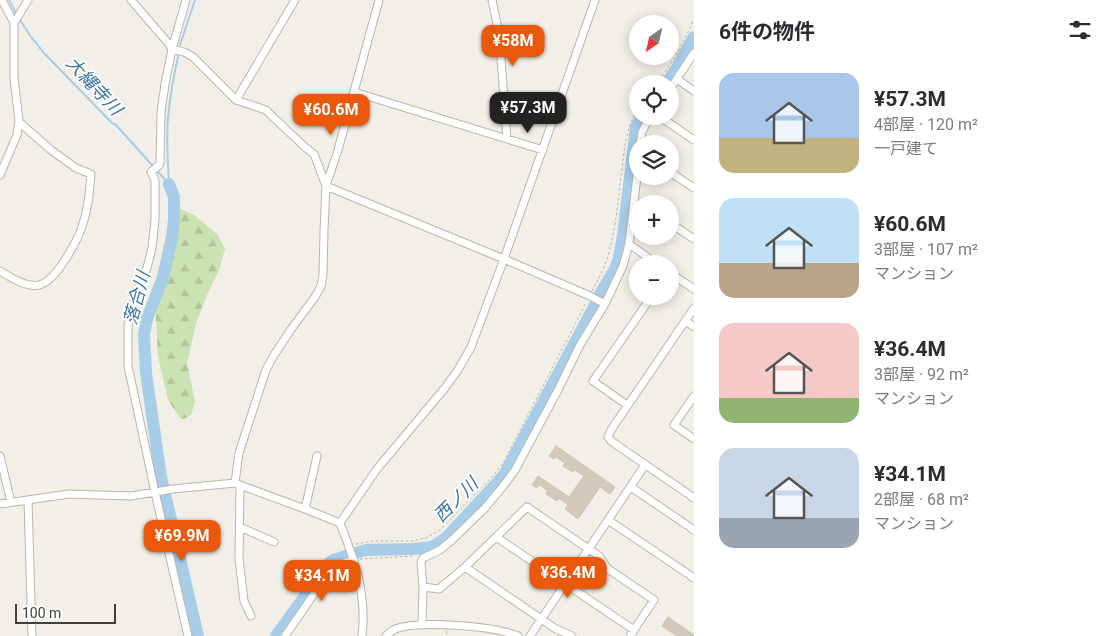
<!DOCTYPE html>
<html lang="ja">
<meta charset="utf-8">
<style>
:root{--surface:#fff;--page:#f7f7f7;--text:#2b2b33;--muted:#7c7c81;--accent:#ea580c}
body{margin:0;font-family:Roboto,"Noto Sans JP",sans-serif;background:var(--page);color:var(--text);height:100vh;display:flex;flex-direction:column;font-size:19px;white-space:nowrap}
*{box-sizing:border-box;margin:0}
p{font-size:16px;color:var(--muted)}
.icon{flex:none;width:28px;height:28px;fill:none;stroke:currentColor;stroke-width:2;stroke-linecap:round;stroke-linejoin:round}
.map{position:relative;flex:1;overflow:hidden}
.drawer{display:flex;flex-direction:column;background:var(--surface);width:425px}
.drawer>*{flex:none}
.needle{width:32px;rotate:214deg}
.fabs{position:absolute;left:629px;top:15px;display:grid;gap:10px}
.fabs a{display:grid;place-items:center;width:50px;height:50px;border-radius:50%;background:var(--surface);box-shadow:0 2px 12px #0003;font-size:25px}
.scale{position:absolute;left:15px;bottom:12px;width:101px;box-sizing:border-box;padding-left:5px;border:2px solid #443f36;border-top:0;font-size:14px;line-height:18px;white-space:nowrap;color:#443f36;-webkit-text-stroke:4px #fff;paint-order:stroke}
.price{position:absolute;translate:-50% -42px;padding:0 11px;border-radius:10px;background:var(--accent);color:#fff;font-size:16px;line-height:32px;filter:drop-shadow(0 1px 2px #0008)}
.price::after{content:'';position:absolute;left:50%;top:30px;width:15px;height:11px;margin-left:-8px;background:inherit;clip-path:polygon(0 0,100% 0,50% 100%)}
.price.current{background:#222;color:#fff}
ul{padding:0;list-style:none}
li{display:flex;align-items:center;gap:15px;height:125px;padding:0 25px}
li span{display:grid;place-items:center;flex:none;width:140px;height:100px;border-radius:15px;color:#555}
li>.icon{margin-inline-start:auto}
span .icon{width:60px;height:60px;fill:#fffc;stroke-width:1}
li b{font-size:21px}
h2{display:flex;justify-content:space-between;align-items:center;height:60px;padding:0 25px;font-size:21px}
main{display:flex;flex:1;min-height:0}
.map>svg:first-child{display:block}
.forest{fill:url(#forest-firs)}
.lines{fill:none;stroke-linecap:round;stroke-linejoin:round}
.stream{stroke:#a8cde9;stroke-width:2}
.river{stroke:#a8cde9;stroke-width:12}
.building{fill:#d2cabd;stroke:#ccc2b1}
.minor-casing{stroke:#bcb6aa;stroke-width:9}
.path{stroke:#bcb29d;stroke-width:1;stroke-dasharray:2.5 2.5;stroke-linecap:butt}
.minor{stroke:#fff;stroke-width:7}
.labels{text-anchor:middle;stroke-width:4;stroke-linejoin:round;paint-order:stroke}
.water-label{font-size:18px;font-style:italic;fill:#3a75a5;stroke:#fff}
</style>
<main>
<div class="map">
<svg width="694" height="636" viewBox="0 0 694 636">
<defs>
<pattern id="forest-firs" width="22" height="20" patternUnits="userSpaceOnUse" patternTransform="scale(1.25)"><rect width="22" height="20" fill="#cbe2b3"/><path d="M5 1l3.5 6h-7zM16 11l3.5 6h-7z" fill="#b0c39b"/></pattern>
</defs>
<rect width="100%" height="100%" fill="#f1efe7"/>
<path class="forest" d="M178,208l16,7 23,19 8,15 -6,21 -13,27 -10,27 -9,39 8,39 -4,13 -7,4 -4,-1 -12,-18 -10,-44 -3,-53 5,-39 8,-39z"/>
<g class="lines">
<path class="stream" d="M9,0l7,13
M20,20l11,17 13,16 68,70 4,2 53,59
M179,48l16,-48
M169,184c-1,-22 -3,-44 -1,-66 2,-22 6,-44 11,-66"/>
<path class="river" d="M666,84l11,-16 17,-31
M169,184l5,13v23l-2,18 -9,39 -16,42 -3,15 2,39 15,104 37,159
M600,294l15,-25 4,-11 4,-23 13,-108 6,-11
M276,636l52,-72 5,-4 33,-10 48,-1 18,-2 14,-9 58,-63 92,-172"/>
</g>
<path class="building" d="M556,446l59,41 -5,7 -10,-7 -22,32 -13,-10 3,-4 -9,-7 -2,3 -11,-7 2,-3 -8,-6 -3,3 -5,-3 6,-9 31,21 15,-21 -9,-6 -2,2 -10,-6 2,-3 -9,-6 -2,2 -5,-3z
M668,617l26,18v1h-17l-15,-10z"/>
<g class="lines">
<g class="minor-casing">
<path id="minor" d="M131,0l38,44 3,5 12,3 9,5 43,43 30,10 8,8 32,30 8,6 12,32 178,73 86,37 15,8
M186,0l-14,49 -7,35 -4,28 -1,51 -1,2 -8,7 4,8v40l-3,28 -5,20 -14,36 -5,21v41l27,126 33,144
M492,0l7,33 8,106
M14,23l14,-23
M677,79l17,12
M670,89l24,-36
M354,92l189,58
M236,100l59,-100
M659,116l35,24
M640,144l2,-12 8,-16
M670,172l24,16
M0,175l17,-40 2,-14 -5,-43v-55l-12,-23
M670,223l24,16
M629,244l28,20
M0,271c10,6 27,17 39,14 18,-4 41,-48 45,-65 4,-13 6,-32 7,-46l-15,-6 -25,-18 -32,-28
M670,273l24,16
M694,308l-83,122 -3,7 3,4 83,57
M686,321l8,6
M694,396l-20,29 20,14
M627,405l-34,-24 59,-85
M0,456l11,46
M235,483l4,-30 27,-83 8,-15 18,-27 23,-31 6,-11 2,-11 1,-44 2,-45 12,-36 41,-150
M240,485l-1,74 5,42 7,15
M631,487l63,43
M28,500l4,136
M0,504l69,-10 62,2 42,-7 62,-6 5,2 65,24 35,14c15,38 27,72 22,113
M305,509l12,-53
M608,520l86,58
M340,523l37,-54 67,-80 14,-19 13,-23 33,-88 91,-259
M240,527l34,15
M496,537l138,93
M465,567l91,62 16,7
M423,587l16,2 26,-22 62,-60 72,49 9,13 46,31 -24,36
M422,625l1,-38 -2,-25 2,-4 17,-8 12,-10 33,-32 19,-23 11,-15 43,-80 22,-45 25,-41 18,-38 6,-22 9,-76
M285,636l45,-65c7,-7 14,-8 24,-11
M386,636c3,-3 5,-5 9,-7 24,-9 99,-3 123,7
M530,636l115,-171"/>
</g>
<path class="path" d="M656,84c17,-22 27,-40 38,-65
M592,291c7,-13 14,-26 17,-39 7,-25 9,-51 12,-76 3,-22 4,-48 17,-67
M356,544l18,-3h38l14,-3 14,-8 52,-53 11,-14 83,-160
M360,559l55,-3
M446,631l2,5"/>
<use href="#minor" class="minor"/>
</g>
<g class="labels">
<g class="water-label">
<text transform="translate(94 86) rotate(47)" y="6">大縄寺川</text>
<text transform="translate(137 298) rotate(-75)" y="6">落合川</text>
<text transform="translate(456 500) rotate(-45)" y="6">西ノ川</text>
</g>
</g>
</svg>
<div class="fabs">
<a><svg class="needle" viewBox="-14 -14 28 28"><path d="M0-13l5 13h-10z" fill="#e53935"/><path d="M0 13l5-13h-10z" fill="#7c7c81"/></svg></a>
<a><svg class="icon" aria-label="locate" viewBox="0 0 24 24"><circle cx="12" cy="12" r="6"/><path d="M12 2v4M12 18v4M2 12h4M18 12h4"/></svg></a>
<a><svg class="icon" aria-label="layers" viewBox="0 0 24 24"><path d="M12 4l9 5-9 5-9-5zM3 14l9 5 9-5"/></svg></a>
<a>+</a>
<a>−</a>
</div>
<div class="scale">100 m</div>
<b class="price" style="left:513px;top:67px">¥58M</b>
<b class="price current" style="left:528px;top:134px">¥57.3M</b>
<b class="price" style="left:331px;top:136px">¥60.6M</b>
<b class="price" style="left:182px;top:562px">¥69.9M</b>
<b class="price" style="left:568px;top:599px">¥36.4M</b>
<b class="price" style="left:322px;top:602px">¥34.1M</b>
</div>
<section class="drawer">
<h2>6件の物件<svg class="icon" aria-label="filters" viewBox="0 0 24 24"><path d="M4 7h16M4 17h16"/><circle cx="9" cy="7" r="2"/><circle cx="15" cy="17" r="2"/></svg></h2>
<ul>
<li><span style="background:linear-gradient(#a9c7e8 65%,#c2b280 0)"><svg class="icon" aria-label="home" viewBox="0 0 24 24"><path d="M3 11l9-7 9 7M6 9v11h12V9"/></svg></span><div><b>¥57.3M</b><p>4部屋 · 120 m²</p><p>一戸建て</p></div></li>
<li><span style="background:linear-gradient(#bfe0f5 65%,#b9a48a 0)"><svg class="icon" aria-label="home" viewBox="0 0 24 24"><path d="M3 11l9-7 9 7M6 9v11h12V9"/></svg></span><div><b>¥60.6M</b><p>3部屋 · 107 m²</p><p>マンション</p></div></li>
<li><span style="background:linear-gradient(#f6c9c9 75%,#8fb573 0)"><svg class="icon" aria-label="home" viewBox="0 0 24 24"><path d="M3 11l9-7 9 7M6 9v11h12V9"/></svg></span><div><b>¥36.4M</b><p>3部屋 · 92 m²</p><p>マンション</p></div></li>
<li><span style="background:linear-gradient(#c9d6e8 70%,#9aa5b1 0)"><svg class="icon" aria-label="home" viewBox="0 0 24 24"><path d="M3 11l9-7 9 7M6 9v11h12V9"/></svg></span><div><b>¥34.1M</b><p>2部屋 · 68 m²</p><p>マンション</p></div></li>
</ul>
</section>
</main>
